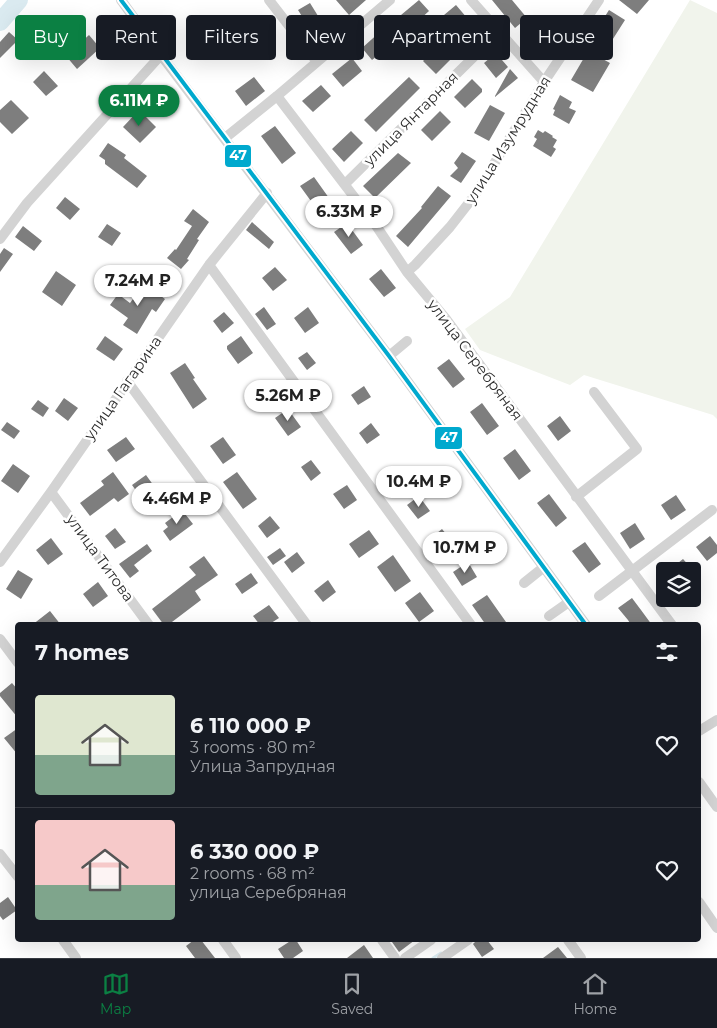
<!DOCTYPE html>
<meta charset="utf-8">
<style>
:root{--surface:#171b24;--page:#242831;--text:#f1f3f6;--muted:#9ea1a6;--line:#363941;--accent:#0b8043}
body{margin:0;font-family:Montserrat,sans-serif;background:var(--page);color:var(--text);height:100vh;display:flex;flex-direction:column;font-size:19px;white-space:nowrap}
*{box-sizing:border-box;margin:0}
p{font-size:16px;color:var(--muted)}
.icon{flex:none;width:28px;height:28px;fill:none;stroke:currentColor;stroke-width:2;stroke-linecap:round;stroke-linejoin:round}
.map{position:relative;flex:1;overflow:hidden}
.drawer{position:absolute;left:15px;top:622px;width:686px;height:320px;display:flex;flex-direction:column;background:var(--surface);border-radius:5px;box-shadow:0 5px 20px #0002}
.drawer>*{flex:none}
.hud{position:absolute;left:15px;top:15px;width:688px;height:45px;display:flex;gap:10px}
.buttons{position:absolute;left:656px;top:562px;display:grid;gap:10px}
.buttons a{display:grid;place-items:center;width:45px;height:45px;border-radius:5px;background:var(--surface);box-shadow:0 5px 20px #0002;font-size:25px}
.price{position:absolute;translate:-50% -42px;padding:0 11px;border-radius:18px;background:#fff;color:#222;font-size:16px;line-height:32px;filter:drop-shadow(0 1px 2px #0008)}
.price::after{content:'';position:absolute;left:50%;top:30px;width:15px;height:11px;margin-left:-8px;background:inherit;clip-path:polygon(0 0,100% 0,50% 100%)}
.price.selected{background:var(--accent);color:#fff}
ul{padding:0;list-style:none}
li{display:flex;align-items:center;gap:15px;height:125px;padding:0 20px}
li+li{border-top:1px solid var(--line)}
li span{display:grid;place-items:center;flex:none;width:140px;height:100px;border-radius:5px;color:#555}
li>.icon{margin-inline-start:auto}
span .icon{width:60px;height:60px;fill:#fffc;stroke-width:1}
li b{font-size:21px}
h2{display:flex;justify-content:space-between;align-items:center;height:60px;padding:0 20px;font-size:21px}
.chip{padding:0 18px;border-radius:5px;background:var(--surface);box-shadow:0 5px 20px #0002;font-size:18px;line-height:45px}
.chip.selected{background:var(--accent);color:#fff}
.tab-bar{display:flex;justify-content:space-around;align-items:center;height:70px;border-top:1px solid var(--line);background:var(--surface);font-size:14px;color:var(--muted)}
.tab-bar a{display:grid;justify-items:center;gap:2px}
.tab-bar .selected{color:var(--accent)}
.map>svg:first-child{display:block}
.green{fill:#f1f4ec}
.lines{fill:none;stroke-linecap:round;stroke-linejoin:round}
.stream{stroke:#daeaf0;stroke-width:3}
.river{stroke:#daeaf0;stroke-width:18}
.building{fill:#7e7e7e}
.minor{stroke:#d3d3d3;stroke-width:10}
.bus-1-casing{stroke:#fff;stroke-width:8}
.bus-1{stroke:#00a9ce;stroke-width:4}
.labels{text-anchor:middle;stroke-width:5;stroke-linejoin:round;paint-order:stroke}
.street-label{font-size:15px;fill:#2e2e2e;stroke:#fff}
.line-badge{stroke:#fff;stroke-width:2}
.badge-label{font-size:14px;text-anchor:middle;font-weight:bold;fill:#fff}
</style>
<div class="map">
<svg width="717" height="958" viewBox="0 0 717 958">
<rect width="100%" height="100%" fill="#fff"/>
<path class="green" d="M690,0l27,13v406l-4,-4 -129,-40 -14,10 -90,-35 -15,-21 45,-32z"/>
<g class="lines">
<path class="stream" d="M433,958l8,-5"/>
<path class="river" d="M0,22l19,-22"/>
</g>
<path class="building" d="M336,0h30l-17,15z
M419,0l10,11 -23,21 -11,-12z
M492,0h20l15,18 -12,10z
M619,0h30l-12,14z
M310,3l13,21 -11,8 -14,-22z
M456,5l17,20 -12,10 -17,-20z
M609,10l16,10 -14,22 -16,-10z
M539,29l11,8 -10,13 -11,-8z
M381,31l11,13 -20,16 -10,-12z
M9,32l9,8 -18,18v-16z
M89,35l11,13 -23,21 -11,-13z
M440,44l13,13 -17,17 -13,-13z
M588,51l22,12 -17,29 -22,-12z
M496,53l12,14 -12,11 -12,-15z
M352,58l10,13 -19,16 -11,-13z
M510,69l8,9 -23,19v-1z
M44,71l14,15 -12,10 -13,-14z
M254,77l11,14 -19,15 -11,-15z
M409,77l11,11 -44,44 -12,-12z
M472,79l10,10v3l-17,16 -11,-11z
M321,85l10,11 -18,16 -11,-11z
M560,95l12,7 -3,6 7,3 -7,13 -16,-9 2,-5 -2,-1z
M11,100l18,18 -17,16 -12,-12v-12z
M490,105l15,8 -16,28 -15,-8z
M139,110l17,17 -16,16 -17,-16z
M440,111l11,11 -19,19 -11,-11z
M275,126l21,27 -14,11 -21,-28z
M538,130l5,3 2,-2 8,5 -1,1 5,3 -4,7 3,2 -5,8 -18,-11 4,-7 -3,-2z
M351,131l12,12 -19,19 -12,-13z
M108,143l18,12 -2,3 23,18 -10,12 -32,-24v-4l-6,-4z
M462,152l14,9 -15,22 -11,-7 8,-8 -4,-5z
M398,153l13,10 -36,35 -12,-12z
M314,177l15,21 -13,10 -16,-22z
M438,186l13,10 -43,51 -12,-11 26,-28 -1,-1z
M65,197l15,12 -10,11 -14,-12z
M193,209l16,13 -12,17 2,1 -12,19 2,1 -8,9 -14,-11 8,-9 1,1 16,-24 -8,-5z
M252,222l22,20 -5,7 -23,-19z
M347,223l16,22 -12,9 -17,-22z
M107,224l14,9 -9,13 -14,-9z
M23,226l19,15 -8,10 -19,-14z
M4,248l9,6 -13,18v-18z
M275,267l12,13 -14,11 -11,-13z
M381,269l15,19 -12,9 -15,-18z
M56,271l20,14 -14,21 -20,-14z
M144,284l21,15 -9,13 -4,-3 -15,25 -14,-9 5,-7 -18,-13 8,-11 12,9z
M264,307l12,17 -9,6 -12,-16z
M308,307l11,16 -14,10 -11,-15z
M224,312l10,11 -12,10 -9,-12z
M105,336l18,13 -9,12 -18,-12z
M241,336l12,17 -15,11 -11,-15v-3z
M307,352l9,11 -9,7 -9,-12z
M449,359l16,20 -12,9 -16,-20z
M185,363l10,15 -2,1 14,20 -14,10 -23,-36z
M271,381l9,14 -17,12 -9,-14z
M364,386l7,11 -13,8 -7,-10z
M64,398l14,10 -10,13 -13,-10z
M38,400l11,8 -6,9 -12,-8z
M482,403l17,23 -12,9 -17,-23z
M288,409l13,18 -13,9 -13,-18z
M560,416l11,15 -13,10 -11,-15z
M7,422l13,9 -6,8 -13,-9z
M371,423l9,12 -13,9 -8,-11z
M126,437l9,12 -19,13 -9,-12z
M223,437l13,18 -13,9 -13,-18z
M515,449l16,22 -12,9 -16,-22z
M311,460l10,13 -10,8 -10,-14z
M13,464l17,12 -12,17 -17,-12z
M397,467l9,13 -15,11 -10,-13z
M113,472l16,22 -11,8 -4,-4 -24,18 -10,-13 24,-18 -3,-4z
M237,472l20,27 -14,10 -20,-27z
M146,475l21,29 -14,10 -21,-29z
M347,485l10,15 -13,9 -11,-15z
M549,494l18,24 -11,9 -19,-24z
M676,495l10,15 -15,10 -10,-15z
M419,496l11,15 -12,8 -11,-14z
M182,510l11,14 -23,17 -7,-10 5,-4 -3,-4z
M270,516l10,12 -13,10 -9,-12z
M635,523l10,16 -15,10 -10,-16z
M115,528l11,14 -11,7 -10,-13z
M442,529l14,17 -16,12 -13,-17z
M369,530l10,14 -20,14 -10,-14z
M710,536l7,9v8l-10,8 -11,-14z
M51,538l12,16 -15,11 -12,-15z
M585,542l16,22 -12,9 -17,-22z
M147,544l5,7 -18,14 5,6 -9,7 -11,-14z
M280,548l6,8 -13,9 -6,-8z
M297,552l8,11 -13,10 -8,-11z
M393,555l18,26 -16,11 -18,-25z
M204,556l14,19 -23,16 6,9 -33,25h-4l-12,-16 44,-34 -7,-8z
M683,559l11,12h-26z
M468,562l9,15 -15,9 -9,-14z
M18,570l15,9 -12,20 -15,-10z
M251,573l7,10 -16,11 -7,-10z
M328,580l8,12 -13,10 -9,-11z
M98,582l10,14 -15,11 -10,-13z
M420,592l14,19 -15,11 -14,-19z
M487,595l19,27 -5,3h-15l-14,-20z
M632,598l9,12 11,15h-21l-3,-5 -10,-12z
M269,605l10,13 -11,7h-8l-7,-9z
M50,611l11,14h-29z
M12,683l6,7v28l-18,-22v-3z
M18,728v27l-14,-17z
M8,897l9,13 -14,10 -3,-4v-13z
M194,940h7l14,18h-20l-9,-12z
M292,940h4l7,11 -10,7h-9l-6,-9z
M394,940h21l-16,12 -7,-10z
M477,940h10l7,9 -12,8 -9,-13z
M364,945l9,13h-26z
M558,947l9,11h-24z"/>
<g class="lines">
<path class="minor" d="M121,0l40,55 228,301 197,269
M269,0l48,62
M471,0l73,82
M277,96l100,131 30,45 39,47 226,306
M225,138l52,-42 113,-96
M345,184l154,-152
M0,239l27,-36 134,-148
M209,265l262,360
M407,272l8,-7 35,-38 25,-32 69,-113 55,-82
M389,356l18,-15
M127,381l180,244
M51,492l98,133
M576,497l61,-48 -43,-57
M0,562l51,-70 158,-227 58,-72
M524,583l20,-16
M599,596l113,-86
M549,616l20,-14
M0,639l18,24
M699,731l18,-11
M699,782l18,25
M0,854l18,23
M699,902l18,26
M63,940l13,18
M223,940l13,18
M382,940l13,18
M568,940l13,18
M405,958l26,-18
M442,958l26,-18"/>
<g class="bus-1-casing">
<path id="bus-1" d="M121,0l268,356 197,269"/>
</g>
<use href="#bus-1" class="bus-1"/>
</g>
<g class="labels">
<g class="street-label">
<text transform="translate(411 119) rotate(-45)" y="5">улица Янтарная</text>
<text transform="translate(508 140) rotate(-58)" y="5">улица Изумрудная</text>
<text transform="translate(475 360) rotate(53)" y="5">улица Серебряная</text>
<text transform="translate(123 388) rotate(-55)" y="5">улица Гагарина</text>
<text transform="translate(100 558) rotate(54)" y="5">улица Титова</text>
</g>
</g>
<g class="line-badge">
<rect x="224" y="144" width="28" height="24" rx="5" fill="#00a9ce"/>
<rect x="434" y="426" width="29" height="24" rx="5" fill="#00a9ce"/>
</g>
<g class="badge-label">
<text x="238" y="160">47</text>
<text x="449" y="442">47</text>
</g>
</svg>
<div class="buttons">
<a><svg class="icon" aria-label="layers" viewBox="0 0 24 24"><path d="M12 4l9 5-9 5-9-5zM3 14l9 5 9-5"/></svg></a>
</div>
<b class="price selected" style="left:139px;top:127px">6.11M ₽</b>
<b class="price" style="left:349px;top:238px">6.33M ₽</b>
<b class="price" style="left:138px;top:307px">7.24M ₽</b>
<b class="price" style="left:288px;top:422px">5.26M ₽</b>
<b class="price" style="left:419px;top:508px">10.4M ₽</b>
<b class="price" style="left:177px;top:525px">4.46M ₽</b>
<b class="price" style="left:465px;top:574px">10.7M ₽</b>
<div class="hud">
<a class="chip selected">Buy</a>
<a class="chip">Rent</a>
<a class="chip">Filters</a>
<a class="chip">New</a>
<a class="chip">Apartment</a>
<a class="chip">House</a>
</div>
<section class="drawer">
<h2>7 homes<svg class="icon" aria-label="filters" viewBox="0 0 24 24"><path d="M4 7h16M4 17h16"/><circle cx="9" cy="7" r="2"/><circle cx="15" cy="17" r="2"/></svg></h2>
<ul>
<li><span style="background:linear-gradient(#dfe7d0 60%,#7fa58c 0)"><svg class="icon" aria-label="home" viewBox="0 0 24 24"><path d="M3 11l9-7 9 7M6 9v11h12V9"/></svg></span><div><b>6 110 000 ₽</b><p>3 rooms · 80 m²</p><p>Улица Запрудная</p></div><svg class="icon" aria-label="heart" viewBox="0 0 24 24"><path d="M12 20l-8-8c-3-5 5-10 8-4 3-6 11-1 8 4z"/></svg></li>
<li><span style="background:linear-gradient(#f6c9c9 65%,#7fa58c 0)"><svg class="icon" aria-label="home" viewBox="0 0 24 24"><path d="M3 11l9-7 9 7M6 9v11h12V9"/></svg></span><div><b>6 330 000 ₽</b><p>2 rooms · 68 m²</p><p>улица Серебряная</p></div><svg class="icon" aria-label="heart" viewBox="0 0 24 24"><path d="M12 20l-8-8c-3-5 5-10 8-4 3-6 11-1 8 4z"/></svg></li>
</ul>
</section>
</div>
<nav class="tab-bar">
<a class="selected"><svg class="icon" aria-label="map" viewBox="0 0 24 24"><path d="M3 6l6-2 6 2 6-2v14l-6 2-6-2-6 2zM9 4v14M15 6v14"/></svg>Map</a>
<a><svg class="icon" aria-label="saved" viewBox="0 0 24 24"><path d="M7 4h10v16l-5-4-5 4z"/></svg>Saved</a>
<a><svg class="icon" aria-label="home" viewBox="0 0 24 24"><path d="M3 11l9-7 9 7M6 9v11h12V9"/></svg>Home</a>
</nav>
